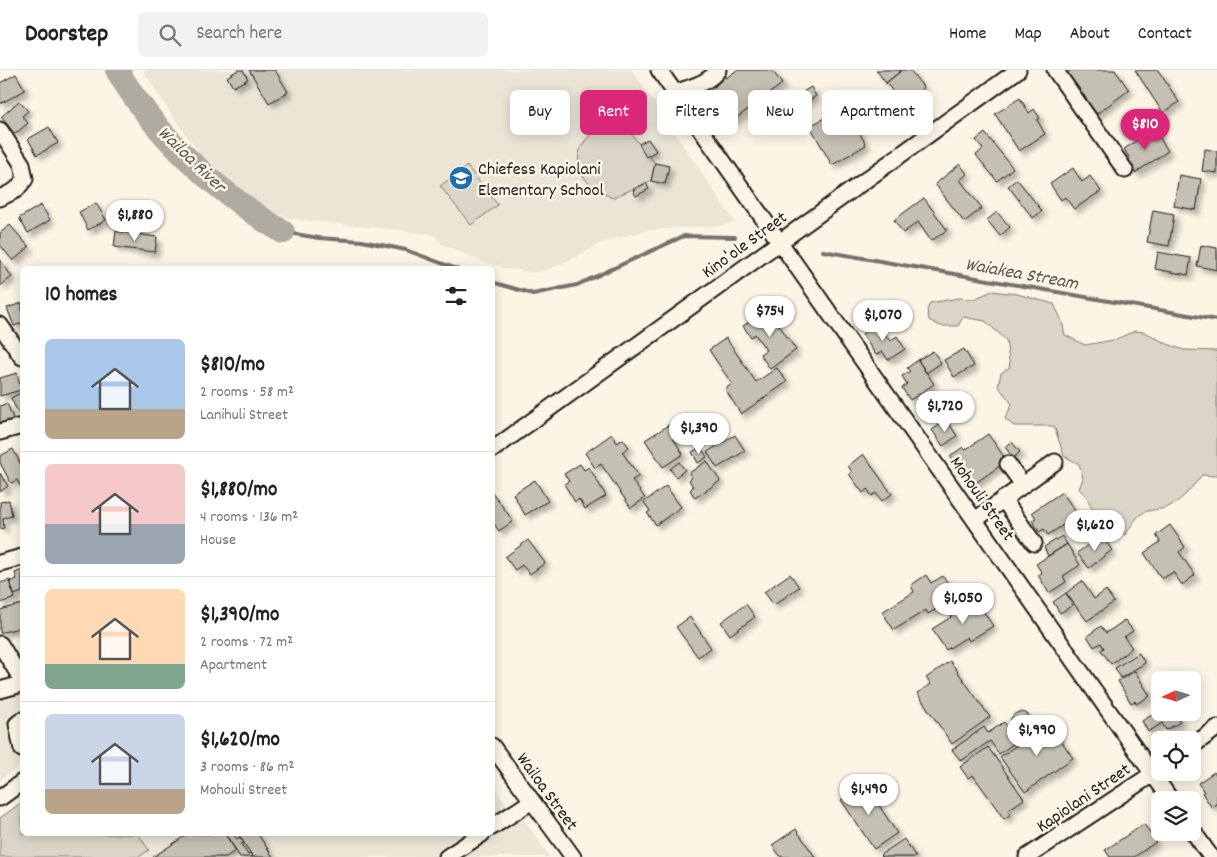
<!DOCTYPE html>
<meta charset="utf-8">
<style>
:root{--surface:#fff;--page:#f2f2f2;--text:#222;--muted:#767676;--line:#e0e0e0;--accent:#db2777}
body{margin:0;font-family:Dekko,sans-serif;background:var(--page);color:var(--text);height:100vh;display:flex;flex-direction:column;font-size:19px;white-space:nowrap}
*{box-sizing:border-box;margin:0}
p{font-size:16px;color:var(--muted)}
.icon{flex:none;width:28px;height:28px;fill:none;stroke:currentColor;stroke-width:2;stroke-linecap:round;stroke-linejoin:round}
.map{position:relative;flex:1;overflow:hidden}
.details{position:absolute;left:20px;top:196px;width:475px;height:570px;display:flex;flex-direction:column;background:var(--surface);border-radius:8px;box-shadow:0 2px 12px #0003}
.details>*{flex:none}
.hud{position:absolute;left:510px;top:20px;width:475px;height:45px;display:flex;gap:10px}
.needle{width:32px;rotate:266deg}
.controls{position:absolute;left:1151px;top:601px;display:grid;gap:10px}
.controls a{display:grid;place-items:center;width:50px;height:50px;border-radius:8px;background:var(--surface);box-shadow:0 2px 12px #0003;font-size:25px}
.price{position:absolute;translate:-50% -42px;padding:0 11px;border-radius:18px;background:#fff;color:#222;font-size:16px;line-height:32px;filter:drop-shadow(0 1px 2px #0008)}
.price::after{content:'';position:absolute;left:50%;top:30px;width:15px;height:11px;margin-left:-8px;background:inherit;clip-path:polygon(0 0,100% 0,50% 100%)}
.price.active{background:var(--accent);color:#fff}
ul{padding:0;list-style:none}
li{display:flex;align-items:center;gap:15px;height:125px;padding:0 25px}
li+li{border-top:1px solid var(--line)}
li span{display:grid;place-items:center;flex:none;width:140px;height:100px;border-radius:8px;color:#555}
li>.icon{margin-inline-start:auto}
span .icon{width:60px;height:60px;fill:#fffc;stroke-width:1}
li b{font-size:21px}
h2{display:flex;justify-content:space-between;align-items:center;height:60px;padding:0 25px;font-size:21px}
.chip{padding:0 18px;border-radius:8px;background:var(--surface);box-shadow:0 2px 12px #0003;font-size:18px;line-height:45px}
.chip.active{background:var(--accent);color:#fff}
header{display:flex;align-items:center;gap:30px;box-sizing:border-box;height:70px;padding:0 25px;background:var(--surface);border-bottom:1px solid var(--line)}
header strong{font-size:24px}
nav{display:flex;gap:28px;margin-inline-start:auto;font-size:18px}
.search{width:350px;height:45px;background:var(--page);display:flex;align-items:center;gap:12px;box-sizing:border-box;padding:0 18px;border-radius:8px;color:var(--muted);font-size:19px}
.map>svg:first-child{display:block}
.built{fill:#ebe5d6}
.green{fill:#dbd5c8;stroke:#7c7872}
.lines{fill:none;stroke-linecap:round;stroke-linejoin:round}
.stream{stroke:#75726c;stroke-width:4}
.river{stroke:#b0aba1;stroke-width:24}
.building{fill:#c4c0b3;stroke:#1c1c1c;filter:url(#shadow)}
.minor-casing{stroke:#1c1c1c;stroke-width:19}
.minor{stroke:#fcf5e5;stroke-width:15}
.labels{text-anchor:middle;stroke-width:5;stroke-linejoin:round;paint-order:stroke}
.poi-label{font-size:18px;fill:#1c1c1c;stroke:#fcf5e5;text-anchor:start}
.street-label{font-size:18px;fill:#1c1c1c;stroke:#fcf5e5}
.water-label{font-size:19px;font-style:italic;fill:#575551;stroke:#fcf5e5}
</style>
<header>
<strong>Doorstep</strong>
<div class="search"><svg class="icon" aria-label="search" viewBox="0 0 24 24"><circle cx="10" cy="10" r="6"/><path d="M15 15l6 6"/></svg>Search here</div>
<nav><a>Home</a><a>Map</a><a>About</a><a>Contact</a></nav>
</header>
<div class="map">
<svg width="1217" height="787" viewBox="0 0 1217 787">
<defs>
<filter id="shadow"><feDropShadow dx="4.5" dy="4.5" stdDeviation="2.5" flood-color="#0004"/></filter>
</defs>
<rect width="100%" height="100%" fill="#fcf5e5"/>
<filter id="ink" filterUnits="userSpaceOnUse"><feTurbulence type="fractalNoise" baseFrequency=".02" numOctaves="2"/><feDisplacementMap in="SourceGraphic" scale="10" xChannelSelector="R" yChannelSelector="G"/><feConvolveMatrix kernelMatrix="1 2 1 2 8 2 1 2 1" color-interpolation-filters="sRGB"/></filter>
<g filter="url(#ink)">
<path class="built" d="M143,0h489l103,152 -8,3 -77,5 -21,5 -26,7 -27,15 -31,14 -14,1 -24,-3 -29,-9 -36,-16 -8,-9 -26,-4 -116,-12 -38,-14 -31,-20 -51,-70z
M21,622l1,3v69l-22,16v-81z
M493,716l15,20 17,15 25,36h-550v-37l22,14h470z"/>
<path class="green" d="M611,55h13l31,38 -4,18 -39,17c-9,-6 -19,-10 -26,-18 -18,-23 -1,-50 25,-55z
M467,96l31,39 -27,20 -31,-39z
M992,221l25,3 37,10 8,17 3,14 20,10 29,-5 21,-9 10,1 20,11 19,7 33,1v125l-15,-1c-10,12 -19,25 -34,32 -9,4 -21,1 -29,9 -5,4 -9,13 -14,19l-10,-8 -9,-18h-14l-6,-14 -7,-6 4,-11 -4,-14 -15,-8 -10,-30h-40l-9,-7 7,-15 -14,-18 3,-13 9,-6 -4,-27 -21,-19 -22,-4 -5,9h-18l-11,-6 -2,-10 3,-7 29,-5 15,1z
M22,732v32h116l11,16 -10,7h-139v-39z"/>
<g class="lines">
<path class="stream" d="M283,162l36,6 43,3 44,9 51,19
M823,181l394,69
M492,212l41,12 44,-9 107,-49 51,1"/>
<path class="river" d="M117,0c39,67 100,122 166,162"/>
</g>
<path class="building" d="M238,0h5l5,9 -15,8 -6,-10z
M249,0h26l13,22 -19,11z
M737,0h35l10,14 -51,38 -22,-31 7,-5 -5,-7 10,-7 5,6z
M876,0h26l-16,13z
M902,0h8l14,18 -20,17 -18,-22z
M1071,0h44l14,20 -35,26 -30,-41z
M1135,0h23l21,32 -16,11z
M16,4l9,16 -25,14v-21z
M811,17l5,9 -9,6 -6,-9z
M1020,28l9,15 5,-4 6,9 -3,2 8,14 -26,17 -24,-37z
M19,31l9,10 -6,5 6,7 -13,11 -14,-17z
M837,41l5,9 14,-9 8,14 -7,3 9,17 -34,20 -22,-39z
M49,57l9,16 -21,12 -9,-16z
M1154,59l14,22 -33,22 -8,-12 3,-2 -6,-10z
M985,63l28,35 -16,13 -21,-26 7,-6 -7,-9z
M648,69l8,12 -10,6 -7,-13z
M1205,79l12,2v22l-15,-2z
M655,93l14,3 -4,18 -14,-3z
M960,94l7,10 -7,6 22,28 -18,14 -29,-38z
M1073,98l9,14 8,-6 11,15 -27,18 -9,-12 -4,3 -11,-16z
M1179,105l22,4 -5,31 -22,-4z
M1017,109l25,32 -9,7 -25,-32z
M646,113l3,6 -13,7 -3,-6z
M924,128l23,32 -16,11 -13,-19 -15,11 -9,-13z
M96,133l10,17 -18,10 -9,-18z
M41,135l9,15 -22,13 -9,-15z
M1153,140l21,4 -5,32 -22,-4z
M997,142l13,15 -10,9 -13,-16z
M10,155l19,22 -16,14 -13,-16v-12z
M116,161l41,6 -2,15 -41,-5z
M1201,175l16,3v22l-20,-4z
M1158,182l33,6 -3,17 -33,-6z
M0,189l12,18 -12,9z
M22,233v20l-8,3 -7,-18z
M768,239l28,41 -26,19 -10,-15 6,-4 -11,-16 -4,3 -8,-11z
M877,253l13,18 7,-5 8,13 -17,11 -6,-9 -6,4 -14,-21z
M726,268l30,44 21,-14 10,14 -46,32 -16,-25 7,-5 -23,-34z
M964,279l10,17 -20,11 -10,-17z
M933,281l8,12 -15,10 -8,-13z
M918,290l16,24 -24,16 -8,-12 5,-4 -5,-8 8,-5 -3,-3z
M17,303l4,17 -21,6v-18z
M22,322v24l-2,1 -9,-19z
M7,333l7,18 -14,5v-20z
M947,350l10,16 -14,10 -11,-16z
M672,353l7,12 -6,3 10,16 -20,13 -18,-27z
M612,364l5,9 6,-4 6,8 -7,5 17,24 -7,4 13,18 -14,10 -30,-44 -6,4 -10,-15z
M988,364l19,27 -36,25 -21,-30 13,-9 2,3z
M735,365l10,16 -28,17 -10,-16z
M1012,372l8,10 -7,6 -8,-11z
M701,377l6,10 -9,6 -6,-11z
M13,379l9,18 -1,20 -4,-7 -6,3 -11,-20v-7z
M863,384l29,40 -10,7 -6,-8 -4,3 -5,-7 -4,4 -14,-19 3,-2 -4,-6z
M707,391l13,20 -25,17 -5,-8 3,-3 -4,-7 3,-2 -3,-5z
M679,392l6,8 -9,7 -6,-8z
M580,394l4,6 5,-3 17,29 -21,13 -6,-10 -4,3 -11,-18 5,-3 -5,-7z
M0,403l8,13 -8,6z
M535,410l13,21 -23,14 -12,-21z
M666,416l15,21 -25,18 -9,-12 3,-2 -6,-9z
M492,422l21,29 -14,10 -7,-10z
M1062,422l16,23 -30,20 -4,-6 -5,3 -7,-12 4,-2 -4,-6z
M9,430l3,16 -9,2 1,10 -4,1v-27z
M1170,455l15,22 -6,5 16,23 -13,10 -9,-13 -11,7 -18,-26 16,-11 -4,-7z
M1101,465l11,15 -23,18 -12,-15z
M1062,466l5,8 -19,12 -4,-9z
M528,470l17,23 -15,11 -8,-9 -7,5 -10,-13z
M1067,474l13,21 -17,11 3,6 -17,11 -11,-18 4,-2 -6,-9z
M22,500v22l-8,3 -5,-13 8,-3 -2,-6z
M790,504l9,13 -25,18 -10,-13z
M926,505l5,8 12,-7 9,13 -10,7 4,7 -18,11 -2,-4 -32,20 -12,-18 32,-20 -3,-7z
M10,510l5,18 -15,5v-20z
M1082,511l12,18 12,-9 8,12 -27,19 -21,-28z
M1066,523l7,12 -13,8 -7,-11z
M976,530l17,26 -24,15 -2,-4 -21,13 -14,-21 19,-12 -2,-4 12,-8 2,4z
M22,534v23l-22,6v-23z
M746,534l9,13 -25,18 -9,-13z
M690,547l21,31 -13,9 -22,-30z
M1125,550l8,11 -9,6 8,11 -21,16 -10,-14 3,-2 -3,-5 -7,4 -7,-11 14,-10 5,7z
M1139,583l6,10 -24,15 -6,-10z
M950,591l40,56 -38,27 -35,-51 14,-9 -5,-6z
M1135,601l15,25 -14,8 -1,-3 -4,2 -13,-22z
M1160,640v2h15l5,10 -14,8 -4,-7 -14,9 -6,-11z
M1010 653a11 11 0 1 1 22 0a11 11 0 1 1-22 0Z
M1004,652l13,19 -18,13 -9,-13 -29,20 -9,-11 32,-23 4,6z
M1049,653l24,35 -48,34 -25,-35z
M988,677l36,52 -16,11 3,4 -7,5 -31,-44 -5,3 -8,-11z
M1214,702l3,4v28l-5,4 -10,-15 2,-1 -6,-9z
M865,714l32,49 -23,16 -33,-49z
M1144,754l12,18 -22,15h-24l-5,-7z
M796,759l19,28h-34l-9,-12z
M188,764h37l11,16 -10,7h-73z
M225,764h8l4,5 3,-2 4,6 -3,1 7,11 2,-2 3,4h-13z
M238,764h20l15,23h-20z
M904,769l12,18h-34l-2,-2z"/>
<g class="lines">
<g class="minor-casing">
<path id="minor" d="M659,0l512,730
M1055,0l70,100
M675,23c15,-6 34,-10 43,-23
M0,60l22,34 3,15 -9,11 -16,8
M0,255l22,32
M0,362l22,-6
M492,380l526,-380
M1008,394l15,21
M1003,429l31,44
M975,450l80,-58
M0,493l22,-6
M0,574l22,36
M0,620l22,-6
M22,650l-5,4 5,25
M492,676l81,111
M1192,676l25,-18
M0,728l22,-16
M492,757l40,-26
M1192,760l19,27
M447,787l35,-23
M1027,787l133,-88"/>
</g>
<use href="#minor" class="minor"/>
</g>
</g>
<defs>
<g id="school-disc" transform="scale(1.25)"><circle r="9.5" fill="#1f6fb2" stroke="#fcf5e5"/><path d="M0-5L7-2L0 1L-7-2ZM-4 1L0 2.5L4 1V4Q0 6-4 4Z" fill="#fff"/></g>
</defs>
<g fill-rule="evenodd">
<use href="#school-disc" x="461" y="108"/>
</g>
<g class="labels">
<g class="poi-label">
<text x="478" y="104">Chiefess Kapiolani<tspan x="478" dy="21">Elementary School</tspan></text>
</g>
<g class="street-label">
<text transform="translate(744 174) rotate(-36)" y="6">Kinoʻole Street</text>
<text transform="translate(983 428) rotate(55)" y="6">Mohouli Street</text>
<text transform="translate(548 721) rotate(54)" y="6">Wailoa Street</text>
<text transform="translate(1083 727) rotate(-34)" y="6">Kapiolani Street</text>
</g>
<g class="water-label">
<text transform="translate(193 88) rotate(44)" y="7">Wailoa River</text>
<text transform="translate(1022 202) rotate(10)" y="7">Waiakea Stream</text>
</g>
</g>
</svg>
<div class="controls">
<a><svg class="needle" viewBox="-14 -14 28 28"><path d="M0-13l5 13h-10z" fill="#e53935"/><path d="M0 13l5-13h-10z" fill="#767676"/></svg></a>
<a><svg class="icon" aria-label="locate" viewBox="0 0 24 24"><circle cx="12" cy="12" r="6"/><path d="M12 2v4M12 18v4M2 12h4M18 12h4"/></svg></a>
<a><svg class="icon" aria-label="layers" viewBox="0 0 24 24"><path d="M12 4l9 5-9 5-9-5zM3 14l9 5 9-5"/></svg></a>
</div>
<b class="price active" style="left:1145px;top:81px">$810</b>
<b class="price" style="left:135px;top:172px">$1,880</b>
<b class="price" style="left:770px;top:268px">$754</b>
<b class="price" style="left:883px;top:272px">$1,070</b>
<b class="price" style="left:945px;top:363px">$1,720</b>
<b class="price" style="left:699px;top:385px">$1,390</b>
<b class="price" style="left:1095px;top:482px">$1,620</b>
<b class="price" style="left:963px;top:555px">$1,050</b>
<b class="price" style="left:1037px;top:687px">$1,990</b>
<b class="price" style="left:869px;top:746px">$1,490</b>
<div class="hud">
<a class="chip">Buy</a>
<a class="chip active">Rent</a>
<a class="chip">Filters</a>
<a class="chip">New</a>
<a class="chip">Apartment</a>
</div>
<section class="details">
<h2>10 homes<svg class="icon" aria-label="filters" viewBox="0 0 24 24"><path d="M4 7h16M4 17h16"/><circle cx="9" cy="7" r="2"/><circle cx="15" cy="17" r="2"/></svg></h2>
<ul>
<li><span style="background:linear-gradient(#a9c7e8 70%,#b9a48a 0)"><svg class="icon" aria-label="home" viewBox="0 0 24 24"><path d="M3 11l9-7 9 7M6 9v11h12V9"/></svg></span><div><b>$810/mo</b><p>2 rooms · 58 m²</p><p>Lanihuli Street</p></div></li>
<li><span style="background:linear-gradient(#f6c9c9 60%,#9aa5b1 0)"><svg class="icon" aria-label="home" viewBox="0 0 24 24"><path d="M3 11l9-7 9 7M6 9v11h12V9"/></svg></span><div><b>$1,880/mo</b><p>4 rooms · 136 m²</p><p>House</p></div></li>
<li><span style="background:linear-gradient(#ffd9b3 75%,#7fa58c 0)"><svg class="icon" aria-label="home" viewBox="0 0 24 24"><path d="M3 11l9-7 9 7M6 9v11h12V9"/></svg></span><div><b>$1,390/mo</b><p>2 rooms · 72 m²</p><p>Apartment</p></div></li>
<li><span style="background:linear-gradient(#c9d6e8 75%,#b9a48a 0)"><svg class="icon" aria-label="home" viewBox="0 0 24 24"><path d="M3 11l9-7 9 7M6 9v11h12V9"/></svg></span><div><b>$1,620/mo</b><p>3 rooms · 86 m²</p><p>Mohouli Street</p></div></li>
</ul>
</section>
</div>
